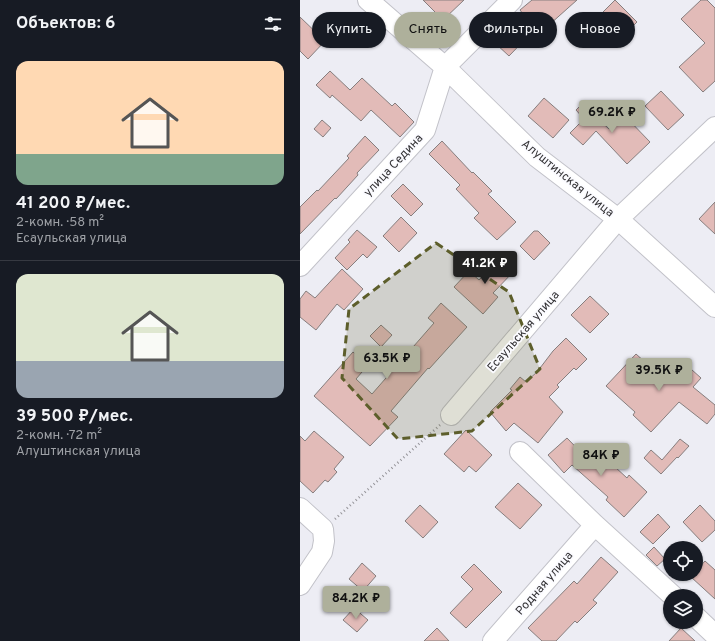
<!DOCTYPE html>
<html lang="ru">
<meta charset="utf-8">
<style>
:root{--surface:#171b24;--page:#242831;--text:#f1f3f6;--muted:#9ea1a6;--line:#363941;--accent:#aeb09b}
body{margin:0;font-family:Overpass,sans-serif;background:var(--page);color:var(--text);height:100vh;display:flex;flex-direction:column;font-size:15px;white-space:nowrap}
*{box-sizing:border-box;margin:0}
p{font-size:13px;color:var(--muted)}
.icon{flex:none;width:22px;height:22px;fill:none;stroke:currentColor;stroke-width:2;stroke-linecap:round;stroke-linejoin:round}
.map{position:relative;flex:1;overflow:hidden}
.details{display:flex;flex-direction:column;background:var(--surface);width:300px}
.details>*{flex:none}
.guide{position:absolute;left:12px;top:12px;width:343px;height:36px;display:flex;gap:8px}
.buttons{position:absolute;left:363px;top:541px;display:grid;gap:8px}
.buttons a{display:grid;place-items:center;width:40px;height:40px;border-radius:50%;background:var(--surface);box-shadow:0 1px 3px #0004;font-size:20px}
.price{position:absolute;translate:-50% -34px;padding:0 9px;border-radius:4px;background:var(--accent);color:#111;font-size:13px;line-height:26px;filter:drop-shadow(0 1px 2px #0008)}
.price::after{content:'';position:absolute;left:50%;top:24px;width:12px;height:9px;margin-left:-6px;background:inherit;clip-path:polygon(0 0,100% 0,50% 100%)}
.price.current{background:#222;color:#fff}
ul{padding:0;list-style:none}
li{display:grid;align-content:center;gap:8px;height:212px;padding:0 16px}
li+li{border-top:1px solid var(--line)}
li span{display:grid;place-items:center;height:124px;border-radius:12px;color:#555}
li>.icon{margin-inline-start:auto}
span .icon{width:72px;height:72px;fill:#fffc;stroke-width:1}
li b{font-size:17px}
h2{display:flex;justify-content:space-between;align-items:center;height:48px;padding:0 16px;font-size:17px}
.pill{padding:0 14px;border-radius:18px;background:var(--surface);box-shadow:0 1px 3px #0004;font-size:14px;line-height:36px}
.pill.current{background:var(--accent);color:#111}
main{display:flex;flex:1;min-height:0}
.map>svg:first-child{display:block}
.building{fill:#e2bbb8;stroke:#867e7e}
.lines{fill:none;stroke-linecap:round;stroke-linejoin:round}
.minor-casing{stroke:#c2c2c9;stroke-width:22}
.path{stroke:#959499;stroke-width:2.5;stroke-dasharray:1 3;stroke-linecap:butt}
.minor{stroke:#fff;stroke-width:20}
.marked{fill:#5d5e2b;fill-opacity:0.2;stroke:#5d5e2b;stroke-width:3;stroke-dasharray:8 5;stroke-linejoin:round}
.labels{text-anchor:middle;stroke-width:3.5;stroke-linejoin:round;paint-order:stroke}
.street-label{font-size:12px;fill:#333235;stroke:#fbfbff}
</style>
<main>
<section class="details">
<h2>Объектов: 6<svg class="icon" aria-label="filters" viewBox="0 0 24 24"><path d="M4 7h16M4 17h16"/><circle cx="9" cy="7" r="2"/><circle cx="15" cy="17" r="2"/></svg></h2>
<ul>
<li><span style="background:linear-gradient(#ffd9b3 75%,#7fa58c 0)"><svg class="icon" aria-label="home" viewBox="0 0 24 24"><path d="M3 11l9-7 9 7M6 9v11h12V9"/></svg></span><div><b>41 200 ₽/мес.</b><p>2-комн. · 58 m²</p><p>Есаульская улица</p></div></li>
<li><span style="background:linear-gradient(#dfe7d0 70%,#9aa5b1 0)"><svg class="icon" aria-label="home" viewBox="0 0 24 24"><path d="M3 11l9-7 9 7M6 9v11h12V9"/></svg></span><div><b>39 500 ₽/мес.</b><p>2-комн. · 72 m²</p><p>Алуштинская улица</p></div></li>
</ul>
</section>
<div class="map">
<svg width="415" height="641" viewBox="0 0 415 641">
<rect width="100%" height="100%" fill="#ededf4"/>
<path class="building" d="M123,0h41l-21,20z
M232,0h45l-37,33 -4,-5 -27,28 -14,-13 28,-29 -3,-4z
M315,0l22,22 -14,14 -22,-22z
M401,0h6l8,8v73l-12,11 -24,-25 26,-24 -24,-24z
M0,17l25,24 -17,18 -8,-8z
M30,71l20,19 12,-12 30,28 3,-3 19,19 -14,15 -29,-27 -10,11 -29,-26 -2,3 -14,-13z
M361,91l23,24 -16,15 -23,-24z
M244,98l25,22 -16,18 -25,-22z
M282,104l27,25 15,-14 26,27 -23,22 -31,-33 -13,14 -13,-12 14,-14 -8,-9z
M22,120l9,8 -8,9 -9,-8z
M65,136l14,14 -22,23 1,2 -22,24 -1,-1 -35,36v-27l17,-17 1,1 31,-33 -2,-2z
M142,141l30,32 1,-1 19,19 -4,3 28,28 -19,18 -23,-22 5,-5 -23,-24 4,-4 -31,-31z
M103,184l20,20 -12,12 -20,-20z
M415,202v32l-16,-15z
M101,217l16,16 -18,19 -16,-16z
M57,230l20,17 -10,11 -4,-4 -16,16 -12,-12 15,-16 -2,-2z
M234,231h4l12,12 -16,17 -14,-14z
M201,257l14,13 -22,23 5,4 -15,17 -29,-27 15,-16 10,9z
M42,269l21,20 -19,21 -7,-6 -21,26 -16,-13v-18l6,-8 9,7z
M290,296l19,18 -19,19 -19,-18z
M141,303l26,24 -38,42 -1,-1 -37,43 7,6 -28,29 -56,-50 39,-44 15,13 -12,14 16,15 62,-71 -6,-5z
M81,325l11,10 -11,12 -11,-11z
M266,338l21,21 -11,11 -2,-2 -17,17 2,2 -10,10 14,15 -25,31 -24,-20 -8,8 -16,-19 22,-22 -2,-1 10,-12 6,5 11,-10 16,-21z
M336,354l29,26 17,-19 19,17 -8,9 22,18v9l-8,10 -28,-22 -28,30 -18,-17 2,-3 -29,-26z
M166,430l26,25 -16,17 -7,-6 -5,6 -20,-18z
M14,431l30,26 -10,12 3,3 -9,10 -3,-2 -12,13 -13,-12v-45l5,5z
M267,438l26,27 9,-10 25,23 2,-3 18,17 -23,25 -18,-17 2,-3 -36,-32 -8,8 -16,-18z
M380,439l9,7 -11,12 -1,-1 -16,17 -17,-16 7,-8 11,10z
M218,483l24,22 -22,24 -25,-22z
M120,505l18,17 -15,16 -18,-17z
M400,505l15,16v9l-13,12 -19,-20z
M358,514l12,13 -17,17 -13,-12z
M354,547l11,12 -8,7 -11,-11z
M301,557l17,15 -25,28 4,3 -20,20 -2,-2 -19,20h-14l-14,-13 46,-47 3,3z
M405,561l10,9v29l-24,-22 2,-3h3v-3z
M62,563l14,13 -13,15 -14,-12z
M174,564l28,28 -36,36 -16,-15 23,-24 -12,-12z
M54,608l14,12 -11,12 -14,-12z
M137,628l12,13h-25z
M381,628l14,13h-26z"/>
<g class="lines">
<g class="minor-casing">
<path id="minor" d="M68,0l77,67 92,90 81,62 97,88
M0,266l125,-136 20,-63 67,-67
M151,415l167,-196 97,-92
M220,452l75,73 78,71
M0,508l23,21 1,12 -2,11 -22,33
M396,617l19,18
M193,641l102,-116"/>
</g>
<path class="path" d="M35,519l105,-94"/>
<use href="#minor" class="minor"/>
</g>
<path class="marked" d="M136,243l73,49 31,77 -68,62 -74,8 -56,-61 7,-69z"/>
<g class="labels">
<g class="street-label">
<text transform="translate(93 165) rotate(-47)" y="4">улица Седина</text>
<text transform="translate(268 178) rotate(39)" y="4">Алуштинская улица</text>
<text transform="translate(223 331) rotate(-49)" y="4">Есаульская улица</text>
<text transform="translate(244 583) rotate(-49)" y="4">Родная улица</text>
</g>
</g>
</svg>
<div class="buttons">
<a><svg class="icon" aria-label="locate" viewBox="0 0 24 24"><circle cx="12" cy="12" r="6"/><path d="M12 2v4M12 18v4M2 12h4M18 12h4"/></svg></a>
<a><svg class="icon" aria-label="layers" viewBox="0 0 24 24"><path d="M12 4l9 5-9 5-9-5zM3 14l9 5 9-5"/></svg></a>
</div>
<b class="price" style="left:312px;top:134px">69.2K ₽</b>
<b class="price current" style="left:185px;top:285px">41.2K ₽</b>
<b class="price" style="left:87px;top:380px">63.5K ₽</b>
<b class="price" style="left:359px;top:392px">39.5K ₽</b>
<b class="price" style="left:301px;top:477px">84K ₽</b>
<b class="price" style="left:56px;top:620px">84.2K ₽</b>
<div class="guide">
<a class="pill">Купить</a>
<a class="pill current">Снять</a>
<a class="pill">Фильтры</a>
<a class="pill">Новое</a>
</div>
</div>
</main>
